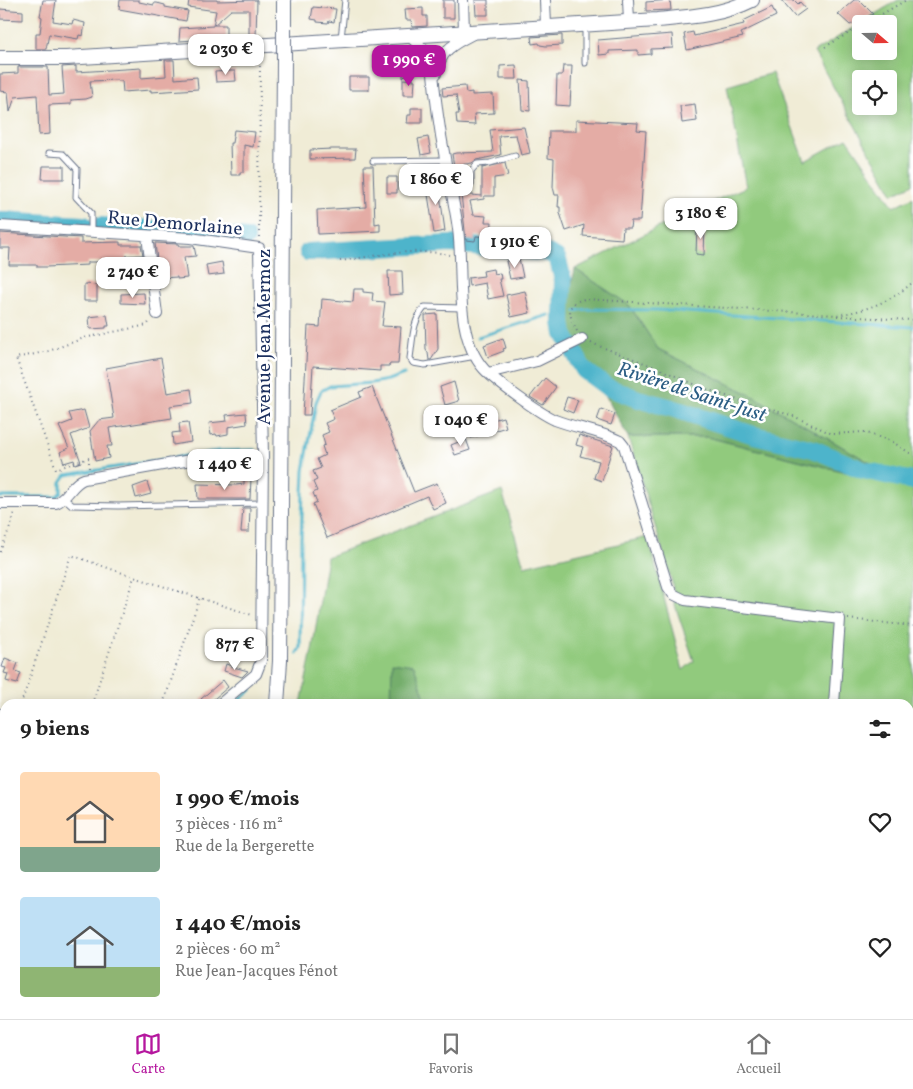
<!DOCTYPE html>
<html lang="fr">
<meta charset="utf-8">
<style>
:root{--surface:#fff;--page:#f6f6f6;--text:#222;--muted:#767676;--line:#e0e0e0;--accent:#b5179e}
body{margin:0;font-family:Vollkorn,serif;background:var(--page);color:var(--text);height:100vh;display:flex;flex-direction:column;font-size:19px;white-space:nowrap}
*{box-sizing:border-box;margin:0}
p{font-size:16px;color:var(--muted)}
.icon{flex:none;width:28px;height:28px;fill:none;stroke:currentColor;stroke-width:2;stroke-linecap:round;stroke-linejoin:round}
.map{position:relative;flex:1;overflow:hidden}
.panel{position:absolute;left:0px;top:699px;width:914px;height:321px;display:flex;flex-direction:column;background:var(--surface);border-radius:15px 15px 0 0;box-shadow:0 2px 12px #0003}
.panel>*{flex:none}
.needle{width:32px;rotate:110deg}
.tools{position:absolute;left:852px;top:15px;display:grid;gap:10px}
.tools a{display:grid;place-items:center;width:45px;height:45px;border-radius:5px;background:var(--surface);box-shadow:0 2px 12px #0003;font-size:25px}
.price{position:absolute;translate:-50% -42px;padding:0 11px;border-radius:10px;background:#fff;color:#222;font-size:16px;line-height:32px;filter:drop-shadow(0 1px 2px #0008)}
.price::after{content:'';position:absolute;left:50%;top:30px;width:15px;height:11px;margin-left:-8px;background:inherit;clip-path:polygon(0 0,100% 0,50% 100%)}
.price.current{background:var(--accent);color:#fff}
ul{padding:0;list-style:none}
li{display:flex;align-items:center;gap:15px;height:125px;padding:0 20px}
li span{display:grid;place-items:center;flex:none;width:140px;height:100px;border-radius:5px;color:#555}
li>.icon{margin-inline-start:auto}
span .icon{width:60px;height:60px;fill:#fffc;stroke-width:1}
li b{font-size:21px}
h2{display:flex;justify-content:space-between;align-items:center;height:60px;padding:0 20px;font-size:21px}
.menu{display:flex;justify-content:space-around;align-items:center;height:70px;border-top:1px solid var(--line);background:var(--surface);font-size:14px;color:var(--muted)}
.menu a{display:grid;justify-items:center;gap:2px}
.menu .current{color:var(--accent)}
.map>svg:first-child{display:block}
.green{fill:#91ca7d;stroke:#567c6e;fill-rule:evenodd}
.forest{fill:#74ae6c;stroke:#486e65}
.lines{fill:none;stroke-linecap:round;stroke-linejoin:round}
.stream{stroke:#4db4cb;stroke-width:3}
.river{stroke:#4db4cb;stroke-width:18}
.building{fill:#e4aca5}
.lane-casing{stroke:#667188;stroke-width:7}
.street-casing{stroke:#667188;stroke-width:12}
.secondary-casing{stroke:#667188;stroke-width:16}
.path{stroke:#667188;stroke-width:2;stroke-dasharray:1 4;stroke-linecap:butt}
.lane{stroke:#fff;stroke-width:5}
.street{stroke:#fff;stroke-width:10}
.secondary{stroke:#fff;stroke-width:14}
.secondary-bridge-casing{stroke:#667188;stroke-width:16;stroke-linecap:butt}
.secondary-bridge{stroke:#fff;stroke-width:14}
.labels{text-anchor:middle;stroke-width:5;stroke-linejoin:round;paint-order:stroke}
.street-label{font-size:19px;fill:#1b2f5e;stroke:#fff}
.water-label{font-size:20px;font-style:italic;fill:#2c5e84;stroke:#fff}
</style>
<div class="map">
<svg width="913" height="1019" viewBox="0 0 913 1019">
<rect width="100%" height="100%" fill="#fff"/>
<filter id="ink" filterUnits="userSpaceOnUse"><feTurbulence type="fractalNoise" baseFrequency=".02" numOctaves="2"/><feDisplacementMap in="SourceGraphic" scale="10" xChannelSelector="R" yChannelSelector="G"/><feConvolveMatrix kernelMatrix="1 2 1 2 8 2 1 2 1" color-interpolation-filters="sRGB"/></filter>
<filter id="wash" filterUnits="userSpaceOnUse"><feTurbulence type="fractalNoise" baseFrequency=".0096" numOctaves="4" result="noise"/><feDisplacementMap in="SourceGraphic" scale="20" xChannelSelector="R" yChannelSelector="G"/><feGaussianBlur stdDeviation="1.12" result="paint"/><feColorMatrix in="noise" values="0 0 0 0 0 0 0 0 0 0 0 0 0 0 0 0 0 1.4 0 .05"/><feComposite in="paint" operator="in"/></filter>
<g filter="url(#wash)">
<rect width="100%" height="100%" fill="#f0ecd6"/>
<path class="green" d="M898,0h15v184l-20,10 -79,-142zM861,24h28v27h-28zM861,79h28v27h-28z
M772,73l33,88 42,-23 47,69 19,-10v290l-162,-92 -93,-46 -29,-44 -54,-36 120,-60 51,-22 -19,-101z
M628,437h79l206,52v274h-4v-59h-608l12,-59 14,-88 175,-66 22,75 124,-29 35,133 11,-9 -19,-56 -3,-23z
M909,938l4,1v80h-235l-1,-4h232z
M283,1015h112l-1,4h-113z"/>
<path class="forest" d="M575,269l54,36 29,44 93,46 162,92v2l-206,-52h-79l-58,-107 -4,-22z
M392,662l22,3 13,39h-36z
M909,763h4v176l-4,-1z
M534,1015h143l1,4h-147z"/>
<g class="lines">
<path class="stream" d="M575,311l13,-2 69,1 256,17
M478,337l71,-22
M0,497h56l5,-5v-10l5,-7 152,-24 36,-1
M297,653l3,-5 1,-109 3,-68 12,-69 5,-11 9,-5 42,-3 16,-3 16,-6
M234,704l17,-14
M0,725l5,2
M674,1015l2,4"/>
<path class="river" d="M0,220l84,5
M100,226l73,4 73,8
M308,252l143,-8 97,9 8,4 2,3 5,20 -1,42 2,12 20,36 23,17 31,12 34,9 82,27 59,14 50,21 50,11
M909,773h4
M0,897l5,-1
M909,914l4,2
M534,1019l4,-4"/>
</g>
<g id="blocks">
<path class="building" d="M43,0h13l-3,21 19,3 1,-4 12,3 -2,13 -4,-1 -1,4 -29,-5 -3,15h-10v-16h4l2,-16 -2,-1z
M120,0h19v2l15,3v-2h3l8,2v2l23,4 -2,10 -67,-12z
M189,0h28v1l40,-1 -1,37h-7v-27h-18l-17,15h12v13l-47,3 1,-13 33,-2 3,-15 -28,-4z
M443,0h11v18h-11z
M475,0h13v15h-12z
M670,0l1,10 -25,1v-9z
M781,0h13l4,4 2,-2 6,7 -11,8z
M854,0h5l14,14 -23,11 -12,-11z
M313,7l23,2 -2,13 -5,-1 -1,2 -11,-1v-2l-6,-1z
M772,7l4,9 -35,17 2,4 -56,13 -3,-16 9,-2 1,4 50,-12 -1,-3z
M423,8v8h4v10l-15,1 -1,-7h-5l-1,-11z
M0,9l23,2v9l-23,-1z
M672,34l1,14 -22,1v5l-13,1v-5l-29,1v3l-10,1 -1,-15z
M562,35v10l-16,1 -6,-1 -1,-2 -7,1 -1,-7z
M391,56h16v6h12l-16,16v-9l-12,-2z
M165,60h9l1,19 22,-2 1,12 -47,3v-2l-28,2 -1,-11h-5v-1l-27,1 2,16 -6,2 -15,1v4l-22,1 1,29 -11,1 -2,-40 -22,2 -5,15 -2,-20 -8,-1v-17l18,-1v-6h30l1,28 15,-1 -2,-27 14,-1v6l65,-4v10l13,-1 12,-1z
M516,65l1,14h-17v-13z
M563,66h9l-2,40 -14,-1 1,-30h5z
M227,71h8l1,10 -20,1 -1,-10z
M349,77h20v13h-20z
M403,79l12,1 -1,15h-11z
M520,80l9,1 1,30 -8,-1z
M465,86l1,7 6,-1v3l21,-1 1,19 -20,1 1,11 -18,-1 -1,-10h3l-3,-19 -13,1 -1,-8z
M695,104l2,17 -15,2 -2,-17z
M411,108h11v15h-15l1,-8h3z
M576,120l62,3 -1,7 9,1 -6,90h-9l-1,7h-7l-1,11 -39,-3 1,-11 -18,6 -6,-18v-6h-2l1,-12h-4l-2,-8 1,-28 -6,-1 1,-27h27z
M524,127l6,26 -9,2 -5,-20 -17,1 2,19 -25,5 -4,3 -18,3 -2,-12 4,-1 37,-1 -3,-22z
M234,130l21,2 -2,15 -9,-2v27h-4v3h-9l-1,-32h2z
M428,137l3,16 -10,2 -3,-16z
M332,149h24l-1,9 -45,1v-9z
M505,163l3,13 -14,2v18h-10v3l-14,2 3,14 13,1 -1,6h7l-1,15 -15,-1 -1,5 -9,-1 -5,-46 21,2v-28z
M43,166h21v13h-22z
M364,166h9l2,58 5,-1v8l-62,3 -1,-24 49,-3z
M387,177h10v16h-10z
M438,180l7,51 -11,2 -8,-51z
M697,226h8l-1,29 -8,-1z
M0,233l81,5v5l39,-1v3h21l2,10 -17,1v24l-7,-1 -1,-17h-30v3l-42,2h-9v-2h-28l1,-17h-10z
M155,243l23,1 1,2h15l2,10 -12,1 3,21 -10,1v-2l-15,1 -2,-10h-2z
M519,258l4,19 -13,2 -4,-18z
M222,262l2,12 -16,2 -2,-11z
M493,269l1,5 6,-1 1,6h-2l4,17 -15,3 -3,-16 -16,3 -1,-8 16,-2 -1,-5z
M388,271h14l1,23 -14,1z
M84,284l13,1v16h-13z
M354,289h9v3l10,1 -1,8 13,1 -3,24 19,1 -3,37h-8l-1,2h-9v5l-67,-5 -3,49h-7l5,-89 12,1 2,-28 31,3z
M525,291l5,22 -19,4 -5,-22z
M144,293l1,11 -24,-1v-9z
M437,314l1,35 -7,11h-2l-1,-7 -2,-3 -1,-35z
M107,315l2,11h-3v2l-16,1 -1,-12z
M503,338l3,10 -3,1 1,2 -16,6 -4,-12z
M161,358l6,35 24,-4 2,14 -23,3 2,12 -63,10 3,18h-5l2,12 -14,3 -5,-30 9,-11 15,-2 -8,-50z
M545,378l11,9 -13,18 -13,-8z
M454,382l5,19 -14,4 -5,-18z
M372,387l42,105 23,-9 9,20 -13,6 -6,-13 -100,42 -14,-34 4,-2 -4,-9 4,-2 -4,-9 4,-2 -4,-9 8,-3 -4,-9 8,-4 -3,-9 3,-1 -3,-10 7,-3 -4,-9 9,-4 -4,-9 31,-13 -2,-5z
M567,397l11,3 -5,13 -10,-4z
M601,409l14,5 -4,11 -14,-5z
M84,410l5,18 -18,7 10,27 -6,2 -1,-4 -10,3 -4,-11 9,-4 -10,-22 13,-5 -3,-8z
M246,413l1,11 -19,3v7l-11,2 -1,-2 -5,1 -2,-12 18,-2 -1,-6z
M434,414l5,13 -9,3 -5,-14z
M503,417l3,10 -35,11 -4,-13 8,-3 1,3z
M188,422l3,20 -18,3 -1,-12 8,-1 -1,-9z
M579,435l34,11 -11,35 -8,-3 5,-17 -19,-5 3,-9 -7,-2z
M466,439l4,11 -15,5 -4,-10z
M244,478h7l-1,21h-52l-1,-15 39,1 8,-1z
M147,482l4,12 -15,4 -3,-11z
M243,508h7l-1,24h-8z
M5,658l13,5 -3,8 6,2 -4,11 -11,-3 2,-7 -4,-1 2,-5 -4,-1z
M226,664l11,4 11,3 -6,6 -18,-6z
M223,680l5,7 -20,17h-3l-4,-5z"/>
</g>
</g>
<g filter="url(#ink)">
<use href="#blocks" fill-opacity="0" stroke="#667188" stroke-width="1"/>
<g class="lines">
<g class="lane-casing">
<path id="lane" d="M341,39l4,-39
M585,63v-37
M49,153l14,1 14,15 -1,28 15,16v18
M373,161l72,-1
M451,187l20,-3v-13l6,-7 13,-1 25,-7
M462,308l-37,-1c-13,14 -12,32 -15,51l3,5 12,2 51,-9
M64,498l8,7 46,1 144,-3
M0,753l5,1
M0,878l5,-5
M88,1019l4,-4"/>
</g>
<g class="street-casing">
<path id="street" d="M463,0l1,31
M545,0l1,26
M628,0l1,21
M409,36l18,16 5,12c3,32 7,63 13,94 4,24 10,48 13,71 6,43 -5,105 26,140 12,13 55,44 71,51 21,8 45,11 65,21l4,5 44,141 5,7 12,6 155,19 -6,85
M436,74c5,-25 18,-30 39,-41
M0,226l190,12 69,10 4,208 -2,205 -5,13 -36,30
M147,236l10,78
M488,373l49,-12 45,-22
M0,503h56c12,-5 16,-20 28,-24l112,-20 67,-3
M0,714l5,2
M517,1019l7,-4"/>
</g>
<g class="secondary-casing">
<path id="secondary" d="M284,28v-28
M0,58h66l591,-38c33,-3 65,-5 95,-20
M277,704l3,-43 4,-600
M119,1019l4,-4
M131,1019l4,-4"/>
</g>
<path class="path" d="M865,24l41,-24
M825,47l36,-21
M259,237l1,-180
M340,261c36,-5 74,-14 110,-6
M837,316l76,4
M577,331c-7,-14 -14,-28 8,-32l251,16c29,-4 55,-13 77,-33
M591,343l64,24 48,21 49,17 39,10 41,19 32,-2 27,9 22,14
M89,468v-10l-33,11 -40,-111 33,-7 35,-13 63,-13 4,-5
M0,552c5,-14 11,-25 15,-40
M848,619l65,7
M21,704l50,-149 63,22
M92,704l42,-127 118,38
M163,704l37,-107
M909,899l4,1
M909,947l4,1
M909,998l4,-1
M659,1015l1,4
M689,1015l1,4
M838,1019l14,-4"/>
<use href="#lane" class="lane"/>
<use href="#street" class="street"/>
<use href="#secondary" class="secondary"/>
<g class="secondary-bridge-casing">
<path id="secondary-bridge" d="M284,28v33"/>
</g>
<use href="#secondary-bridge" class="secondary-bridge"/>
</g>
</g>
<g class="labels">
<g class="street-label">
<text transform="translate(175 222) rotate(5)" y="7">Rue Demorlaine</text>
<text transform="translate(263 337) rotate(-90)" y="7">Avenue Jean Mermoz</text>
</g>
<g class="water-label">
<text transform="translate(692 391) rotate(18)" y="7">Rivière de Saint-Just</text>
</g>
</g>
</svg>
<div class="tools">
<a><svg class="needle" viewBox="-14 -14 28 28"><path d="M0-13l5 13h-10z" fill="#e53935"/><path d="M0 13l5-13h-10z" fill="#767676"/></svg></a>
<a><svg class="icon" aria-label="locate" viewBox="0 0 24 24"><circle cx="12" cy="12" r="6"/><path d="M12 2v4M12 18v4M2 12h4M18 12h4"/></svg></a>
</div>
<b class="price" style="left:226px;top:76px">2 030 €</b>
<b class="price current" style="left:409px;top:87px">1 990 €</b>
<b class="price" style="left:436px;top:206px">1 860 €</b>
<b class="price" style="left:701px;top:240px">3 180 €</b>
<b class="price" style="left:515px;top:269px">1 910 €</b>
<b class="price" style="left:133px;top:299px">2 740 €</b>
<b class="price" style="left:461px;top:447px">1 040 €</b>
<b class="price" style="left:225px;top:491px">1 440 €</b>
<b class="price" style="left:235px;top:671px">877 €</b>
<section class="panel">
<h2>9 biens<svg class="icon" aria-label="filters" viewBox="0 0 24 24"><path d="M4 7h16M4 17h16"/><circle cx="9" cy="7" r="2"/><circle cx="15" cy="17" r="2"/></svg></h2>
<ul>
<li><span style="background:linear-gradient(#ffd9b3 75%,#7fa58c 0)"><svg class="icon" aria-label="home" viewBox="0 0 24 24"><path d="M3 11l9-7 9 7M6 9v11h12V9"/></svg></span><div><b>1 990 €/mois</b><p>3 pièces · 116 m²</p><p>Rue de la Bergerette</p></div><svg class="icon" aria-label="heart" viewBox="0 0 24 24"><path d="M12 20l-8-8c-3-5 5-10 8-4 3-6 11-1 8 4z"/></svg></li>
<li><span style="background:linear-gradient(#bfe0f5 70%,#8fb573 0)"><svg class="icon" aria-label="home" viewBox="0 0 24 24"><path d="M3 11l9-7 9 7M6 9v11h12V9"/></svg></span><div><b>1 440 €/mois</b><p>2 pièces · 60 m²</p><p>Rue Jean-Jacques Fénot</p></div><svg class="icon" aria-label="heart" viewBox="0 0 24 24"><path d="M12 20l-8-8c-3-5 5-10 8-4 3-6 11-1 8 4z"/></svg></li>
</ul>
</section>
</div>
<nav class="menu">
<a class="current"><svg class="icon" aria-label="map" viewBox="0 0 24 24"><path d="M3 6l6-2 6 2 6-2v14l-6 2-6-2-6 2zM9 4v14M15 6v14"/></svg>Carte</a>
<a><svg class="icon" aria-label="saved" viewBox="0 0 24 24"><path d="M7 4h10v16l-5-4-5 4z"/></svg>Favoris</a>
<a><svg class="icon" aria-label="home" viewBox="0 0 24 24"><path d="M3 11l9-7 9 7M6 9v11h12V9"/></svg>Accueil</a>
</nav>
